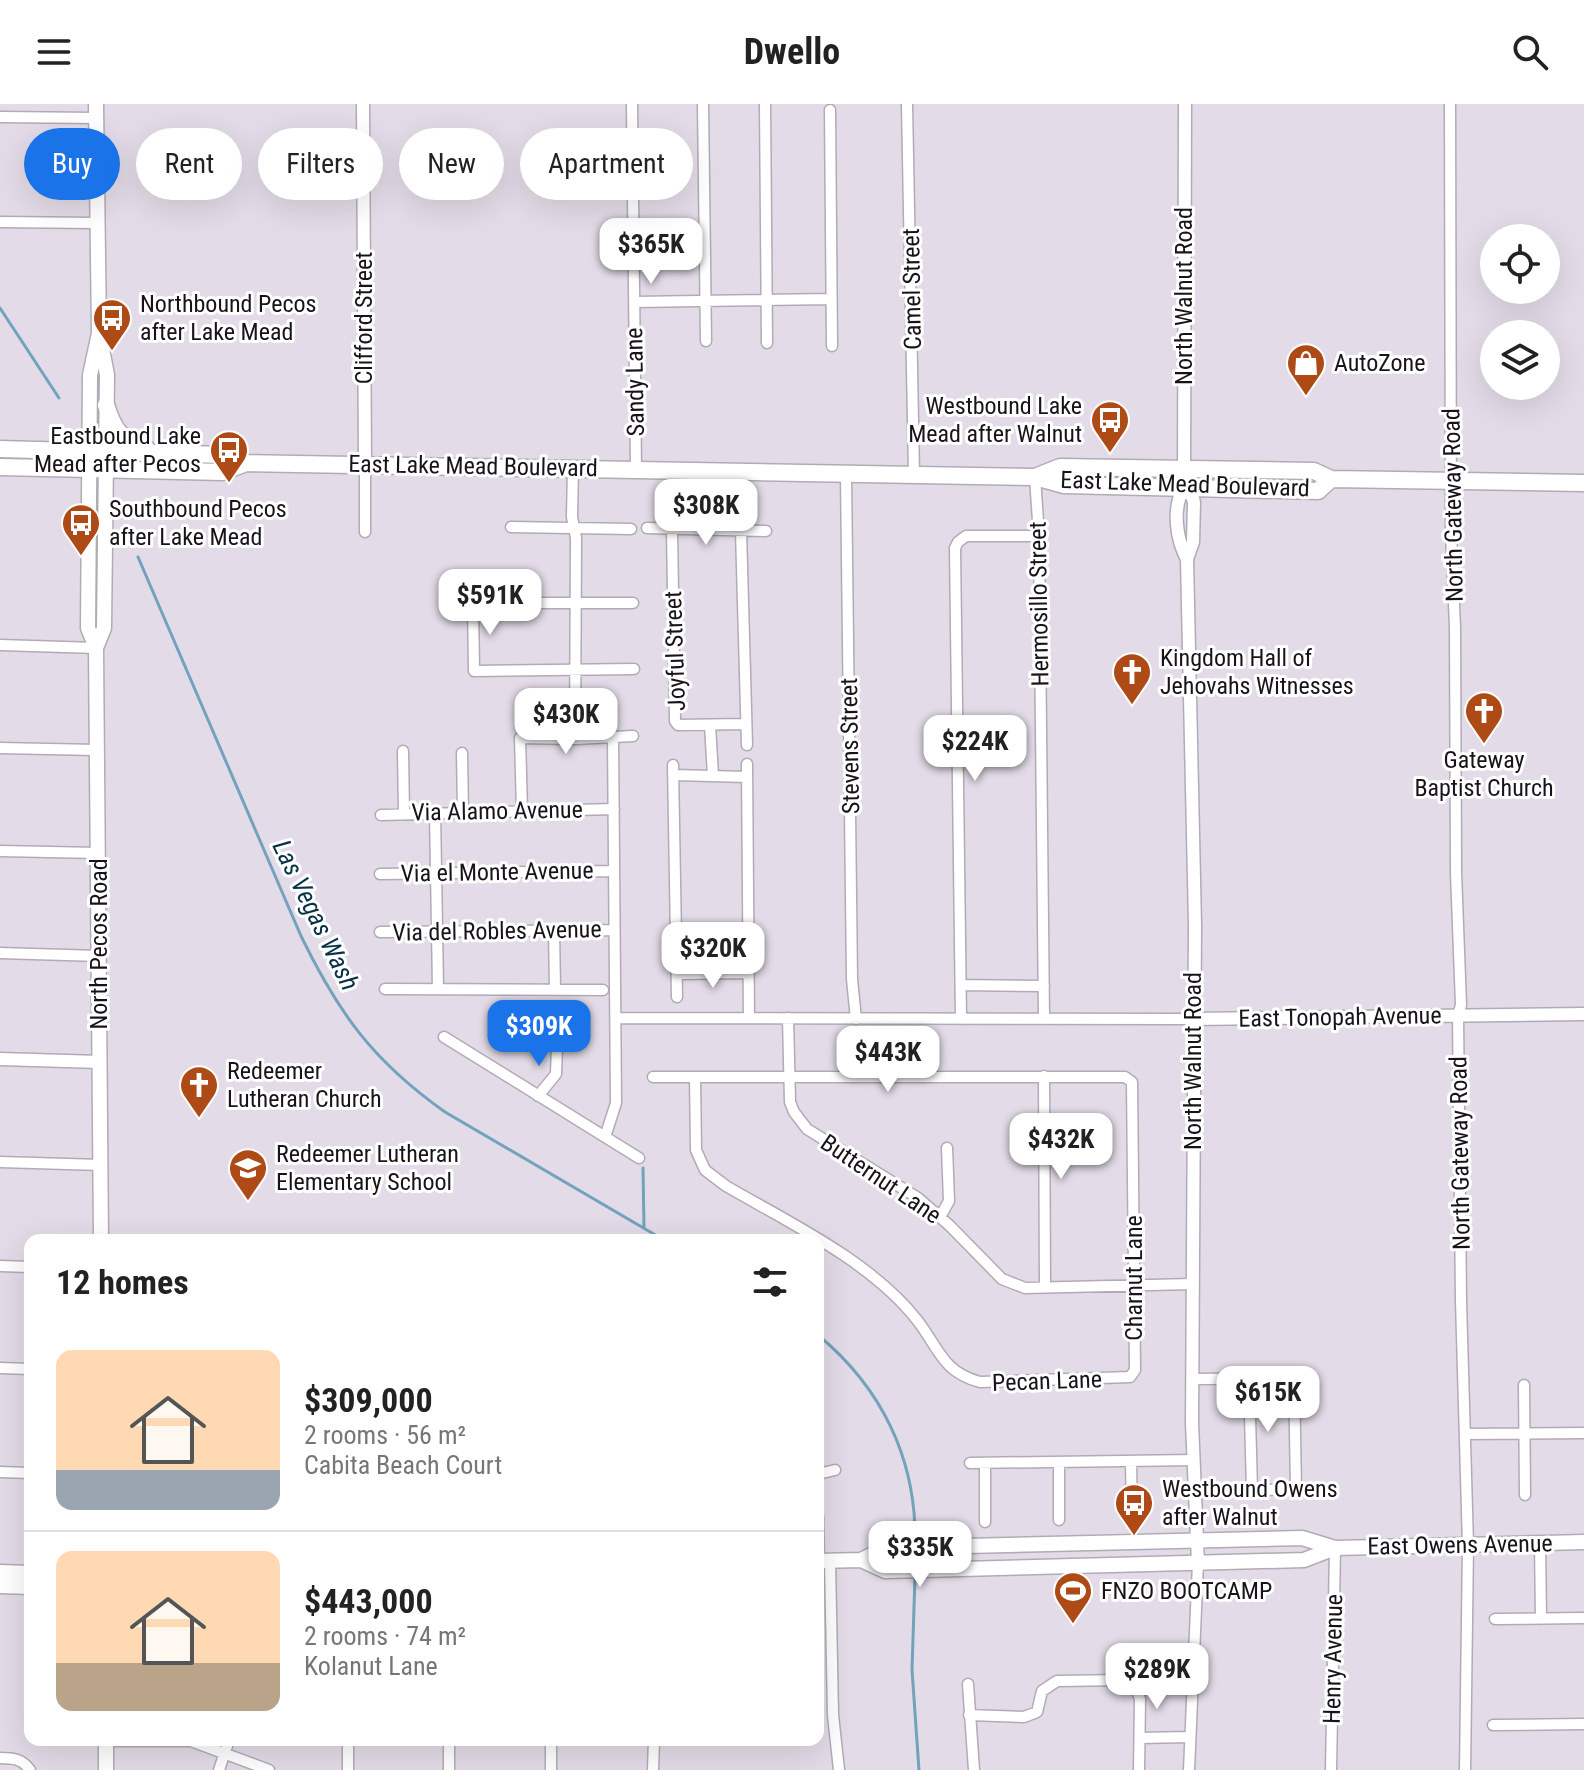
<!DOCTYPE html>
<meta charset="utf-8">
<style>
:root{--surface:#fff;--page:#f6f6f6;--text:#222;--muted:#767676;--line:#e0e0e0;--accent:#1a73e8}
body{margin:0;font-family:"Roboto Condensed",sans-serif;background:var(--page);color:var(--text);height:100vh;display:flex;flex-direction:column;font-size:30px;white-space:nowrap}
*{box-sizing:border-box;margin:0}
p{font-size:26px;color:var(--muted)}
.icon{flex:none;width:44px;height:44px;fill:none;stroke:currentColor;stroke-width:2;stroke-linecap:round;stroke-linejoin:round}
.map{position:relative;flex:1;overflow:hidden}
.side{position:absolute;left:24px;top:1130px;width:800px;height:512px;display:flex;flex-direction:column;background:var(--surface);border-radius:16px;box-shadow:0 8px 32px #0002}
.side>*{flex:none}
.hud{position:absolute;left:24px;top:24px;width:800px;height:72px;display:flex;gap:16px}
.fabs{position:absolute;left:1480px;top:120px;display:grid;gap:16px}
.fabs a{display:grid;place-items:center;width:80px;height:80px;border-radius:50%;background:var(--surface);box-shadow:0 8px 32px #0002;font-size:40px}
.price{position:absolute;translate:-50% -68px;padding:0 18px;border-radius:16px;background:#fff;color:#222;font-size:26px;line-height:52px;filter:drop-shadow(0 2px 4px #0008)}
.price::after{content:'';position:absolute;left:50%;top:48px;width:24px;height:18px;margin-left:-12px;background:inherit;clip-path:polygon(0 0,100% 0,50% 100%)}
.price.on{background:var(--accent);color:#fff}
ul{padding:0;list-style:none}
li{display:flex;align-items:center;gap:24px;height:200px;padding:0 32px}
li+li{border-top:2px solid var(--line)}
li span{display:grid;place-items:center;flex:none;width:224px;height:160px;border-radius:16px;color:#555}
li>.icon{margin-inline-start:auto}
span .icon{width:96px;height:96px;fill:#fffc;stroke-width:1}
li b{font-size:34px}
h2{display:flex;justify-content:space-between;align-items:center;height:96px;padding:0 32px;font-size:34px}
.chip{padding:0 28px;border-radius:36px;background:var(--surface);box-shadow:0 8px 32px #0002;font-size:28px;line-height:72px}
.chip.on{background:var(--accent);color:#fff}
header{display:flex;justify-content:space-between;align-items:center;height:104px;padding:0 32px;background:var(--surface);font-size:36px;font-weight:700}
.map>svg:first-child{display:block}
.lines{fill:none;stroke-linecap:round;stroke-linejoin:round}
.stream{stroke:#73a2bd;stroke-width:3}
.minor-casing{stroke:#b2abb6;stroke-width:13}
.tertiary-casing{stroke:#b2abb6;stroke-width:15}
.secondary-casing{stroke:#b2abb6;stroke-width:17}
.primary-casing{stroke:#b2abb6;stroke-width:19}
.minor{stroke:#fff;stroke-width:10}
.tertiary{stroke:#fff;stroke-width:12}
.secondary{stroke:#fff;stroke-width:14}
.primary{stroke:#fff;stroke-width:16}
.labels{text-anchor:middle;stroke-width:6;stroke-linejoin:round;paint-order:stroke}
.street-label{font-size:24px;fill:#161418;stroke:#fff}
.poi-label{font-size:24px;fill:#161418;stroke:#fff;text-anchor:start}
.water-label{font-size:26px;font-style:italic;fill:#073145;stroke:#fff}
</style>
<header><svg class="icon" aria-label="menu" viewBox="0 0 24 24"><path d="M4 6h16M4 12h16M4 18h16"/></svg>Dwello<svg class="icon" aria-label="search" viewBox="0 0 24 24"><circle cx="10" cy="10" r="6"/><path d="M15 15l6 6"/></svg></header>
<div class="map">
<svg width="1584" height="1666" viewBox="0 0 1584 1666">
<rect width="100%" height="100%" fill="#e3dce8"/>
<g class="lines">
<path class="stream" d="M0,204l59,90
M138,453l163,379c38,78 72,125 144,176l219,128
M643,1064l1,60
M818,1231c64,53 99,125 97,209
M915,1472l-3,94 7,100"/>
<g class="minor-casing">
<path id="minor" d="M632,0l4,365
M703,0l3,237
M765,0l2,239
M907,0l7,370
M1450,0l1,429 4,95 1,244 5,133 -3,10 3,286 7,244 -3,225
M830,6l2,236
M0,13l97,1
M1,118l96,1
M634,198l197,-3
M365,361v67
M573,364l-1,49 4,21 -1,201
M708,367v59
M846,370l6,505 4,40
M1035,373l4,59 5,483
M511,423l120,2
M647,424l119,3
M672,425l3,192 3,4 67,-1
M741,427l6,214
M633,499h-160l1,68 160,-2
M0,541l96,3
M710,621l3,51
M0,644l97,2
M403,647l1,62
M462,649l1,59
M747,660l2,254
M673,661l4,232
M674,671l73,2
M522,707l-2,-73 55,1 58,-3
M435,708l3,177
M381,711l233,-6
M0,747l98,2
M380,770l234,-3
M554,826l1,59
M380,828l234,-2
M0,849l99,3
M677,870l72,-1
M961,881l83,1
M385,885l218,1
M616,914l576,1
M788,914l2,84 4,10 13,17 111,69 32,28 52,53 23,9 167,-4
M961,915l-6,-471 3,-6 8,-6h73
M444,933l195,121
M1044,972l1,211
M653,973h472l7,5 3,288 -5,7 -150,5c-38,-10 -41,-34 -63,-62 -45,-58 -129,-98 -191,-134l-21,-16 -9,-20 -1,-72
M538,992l18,-22 1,-28
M605,1033l11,-34 -3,-365
M0,1058l101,3
M940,1113l9,-16 -2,-53
M0,1162l30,1
M0,1264l30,1
M1192,1275l102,-1 2,111 -76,2
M1249,1275l3,111
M1524,1281l1,110
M1466,1330l118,-1
M1131,1357l1,58
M1059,1358v58
M970,1359l224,-3
M985,1359v59
M0,1368l30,1
M818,1370l17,-4
M818,1412l1,45
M1540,1439l1,76
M830,1457l3,154 6,55
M1495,1515l89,-1
M968,1580l6,86
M969,1611l55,2 13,-5 5,-21 15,-10 67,-1 11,5 5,14 -1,71
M1493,1621l91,-1
M1140,1634l49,-1
M106,1637h85l78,29
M0,1654c14,0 22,1 30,12
M219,1666l10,-30
M348,1666v-30
M449,1666v-30
M551,1666v-30
M653,1666l1,-30
M1189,1666l9,-207
M1331,1666l4,-222"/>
</g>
<g class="tertiary-casing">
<path id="tertiary" d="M363,0l2,361
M1185,0l-1,383c-12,21 -8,52 3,72
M1184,383l9,11 1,5 -1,39 -6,17 8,366 -3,498 6,140
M1192,915l392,-5
M0,955l100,3"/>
</g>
<g class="secondary-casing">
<path id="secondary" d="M99,229l-9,42 -2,253 8,20 5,592
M96,544l8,-20 3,-253 -8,-42 -3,-229
M861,1456l24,11 419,-11 31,-12
M818,1457l43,-1 24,-12 417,-10 33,10 249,-6
M0,1468l30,1
M0,1482l30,1
M106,1636v30"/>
</g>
<g class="primary-casing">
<path id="primary" d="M106,301c9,28 14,32 41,44
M0,345l226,6 20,8 789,14 29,8 254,6 13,-12
M0,363l223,5 23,-9
M1035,373l25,-10 254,4 17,8 253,4"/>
</g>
<use href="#minor" class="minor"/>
<use href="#tertiary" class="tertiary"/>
<use href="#secondary" class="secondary"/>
<use href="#primary" class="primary"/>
</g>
<defs>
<g id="bus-pin" transform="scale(2)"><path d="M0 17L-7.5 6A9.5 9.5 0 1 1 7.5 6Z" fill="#ae4a16" stroke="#fff"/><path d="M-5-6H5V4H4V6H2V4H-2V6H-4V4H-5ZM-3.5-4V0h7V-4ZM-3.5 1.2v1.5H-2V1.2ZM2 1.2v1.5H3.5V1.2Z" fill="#fff"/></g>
<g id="shop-pin" transform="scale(2)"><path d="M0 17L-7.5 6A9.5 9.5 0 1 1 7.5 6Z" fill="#ae4a16" stroke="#fff"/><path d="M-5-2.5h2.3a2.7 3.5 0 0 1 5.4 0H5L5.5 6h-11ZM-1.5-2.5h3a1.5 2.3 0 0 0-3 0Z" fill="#fff"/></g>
<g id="church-pin" transform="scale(2)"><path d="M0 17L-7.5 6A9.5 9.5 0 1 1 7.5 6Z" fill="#ae4a16" stroke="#fff"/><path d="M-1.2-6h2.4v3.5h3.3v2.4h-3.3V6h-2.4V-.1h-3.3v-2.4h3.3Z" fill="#fff"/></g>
<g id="school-pin" transform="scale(2)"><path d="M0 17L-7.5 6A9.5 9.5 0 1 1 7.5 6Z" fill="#ae4a16" stroke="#fff"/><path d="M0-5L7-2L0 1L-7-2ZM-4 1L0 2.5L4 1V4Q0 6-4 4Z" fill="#fff"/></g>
<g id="stadium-pin" transform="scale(2)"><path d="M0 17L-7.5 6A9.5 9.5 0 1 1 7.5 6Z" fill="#ae4a16" stroke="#fff"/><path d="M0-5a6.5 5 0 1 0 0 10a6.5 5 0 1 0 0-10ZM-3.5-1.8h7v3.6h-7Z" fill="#fff"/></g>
</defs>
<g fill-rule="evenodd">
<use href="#bus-pin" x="112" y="214"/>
<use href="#shop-pin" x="1306" y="259"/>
<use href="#bus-pin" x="1110" y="316"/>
<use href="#bus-pin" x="229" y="346"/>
<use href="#bus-pin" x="81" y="419"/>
<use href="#church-pin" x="1132" y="568"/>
<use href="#church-pin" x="1484" y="607"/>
<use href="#church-pin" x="199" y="981"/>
<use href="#school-pin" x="248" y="1064"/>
<use href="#bus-pin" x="1134" y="1399"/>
<use href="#stadium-pin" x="1073" y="1487"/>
</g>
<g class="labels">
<g class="street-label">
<text transform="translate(912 185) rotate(-91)" y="8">Camel Street</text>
<text transform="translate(1184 192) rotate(-90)" y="8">North Walnut Road</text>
<text transform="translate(364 214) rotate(-90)" y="8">Clifford Street</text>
<text transform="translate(635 278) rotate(-91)" y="8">Sandy Lane</text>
<text transform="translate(473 362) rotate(1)" y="8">East Lake Mead Boulevard</text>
<text transform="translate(1185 380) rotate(2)" y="8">East Lake Mead Boulevard</text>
<text transform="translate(1453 401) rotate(-91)" y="8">North Gateway Road</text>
<text transform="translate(1039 500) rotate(-91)" y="8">Hermosillo Street</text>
<text transform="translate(675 547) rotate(-92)" y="8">Joyful Street</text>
<text transform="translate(850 642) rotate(-91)" y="8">Stevens Street</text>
<text transform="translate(497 707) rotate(-1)" y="8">Via Alamo Avenue</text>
<text transform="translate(497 768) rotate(-1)" y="8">Via el Monte Avenue</text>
<text transform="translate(497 827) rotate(-1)" y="8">Via del Robles Avenue</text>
<text transform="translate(99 840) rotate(-90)" y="8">North Pecos Road</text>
<text transform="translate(1340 913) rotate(-1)" y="8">East Tonopah Avenue</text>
<text transform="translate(1193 957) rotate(-90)" y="8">North Walnut Road</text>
<text transform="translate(1460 1049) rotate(-91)" y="8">North Gateway Road</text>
<text transform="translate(881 1075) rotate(34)" y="8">Butternut Lane</text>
<text transform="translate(1134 1174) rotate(-90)" y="8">Charnut Lane</text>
<text transform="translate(1047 1277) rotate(-2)" y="8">Pecan Lane</text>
<text transform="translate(1460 1441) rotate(-1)" y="8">East Owens Avenue</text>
<text transform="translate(1333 1555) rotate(-89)" y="8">Henry Avenue</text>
</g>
<g class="poi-label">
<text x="140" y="208">Northbound Pecos<tspan x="140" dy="28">after Lake Mead</tspan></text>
<text x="1334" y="267">AutoZone</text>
<text x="1082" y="310" text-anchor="end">Westbound Lake<tspan x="1082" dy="28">Mead after Walnut</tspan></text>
<text x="201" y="340" text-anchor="end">Eastbound Lake<tspan x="201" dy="28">Mead after Pecos</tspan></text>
<text x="109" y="413">Southbound Pecos<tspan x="109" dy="28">after Lake Mead</tspan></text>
<text x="1160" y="562">Kingdom Hall of<tspan x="1160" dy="28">Jehovahs Witnesses</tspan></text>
<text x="1484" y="664" text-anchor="middle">Gateway<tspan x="1484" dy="28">Baptist Church</tspan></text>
<text x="227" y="975">Redeemer<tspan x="227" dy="28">Lutheran Church</tspan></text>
<text x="276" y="1058">Redeemer Lutheran<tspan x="276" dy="28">Elementary School</tspan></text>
<text x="1162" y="1393">Westbound Owens<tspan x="1162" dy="28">after Walnut</tspan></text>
<text x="1101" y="1495">FNZO BOOTCAMP</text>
</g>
<g class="water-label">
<text transform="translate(316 811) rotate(64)" y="9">Las Vegas Wash</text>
</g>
</g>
</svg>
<div class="fabs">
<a><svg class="icon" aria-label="locate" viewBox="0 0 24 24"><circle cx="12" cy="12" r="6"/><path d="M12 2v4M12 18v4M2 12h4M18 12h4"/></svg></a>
<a><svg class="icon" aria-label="layers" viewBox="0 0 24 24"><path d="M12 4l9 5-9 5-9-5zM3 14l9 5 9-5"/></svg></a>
</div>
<b class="price" style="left:651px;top:182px">$365K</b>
<b class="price" style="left:706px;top:443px">$308K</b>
<b class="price" style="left:490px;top:533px">$591K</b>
<b class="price" style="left:566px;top:652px">$430K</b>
<b class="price" style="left:975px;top:679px">$224K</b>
<b class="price" style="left:713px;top:886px">$320K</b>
<b class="price on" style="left:539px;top:964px">$309K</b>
<b class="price" style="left:888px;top:990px">$443K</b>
<b class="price" style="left:1061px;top:1077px">$432K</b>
<b class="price" style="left:1268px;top:1330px">$615K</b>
<b class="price" style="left:920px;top:1485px">$335K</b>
<b class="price" style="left:1157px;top:1607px">$289K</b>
<div class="hud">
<a class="chip on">Buy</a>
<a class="chip">Rent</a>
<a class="chip">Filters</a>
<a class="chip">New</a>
<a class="chip">Apartment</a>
</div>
<section class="side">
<h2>12 homes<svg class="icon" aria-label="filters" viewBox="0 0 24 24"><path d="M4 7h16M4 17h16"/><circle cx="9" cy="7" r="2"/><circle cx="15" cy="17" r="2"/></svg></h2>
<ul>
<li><span style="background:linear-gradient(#ffd9b3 75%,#9aa5b1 0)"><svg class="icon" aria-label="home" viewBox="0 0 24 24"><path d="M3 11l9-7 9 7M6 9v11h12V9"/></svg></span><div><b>$309,000</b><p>2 rooms · 56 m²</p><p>Cabita Beach Court</p></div></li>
<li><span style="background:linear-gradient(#ffd9b3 70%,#b9a48a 0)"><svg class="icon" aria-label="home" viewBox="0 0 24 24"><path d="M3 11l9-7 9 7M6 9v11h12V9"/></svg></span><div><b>$443,000</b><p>2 rooms · 74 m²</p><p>Kolanut Lane</p></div></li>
</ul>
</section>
</div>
